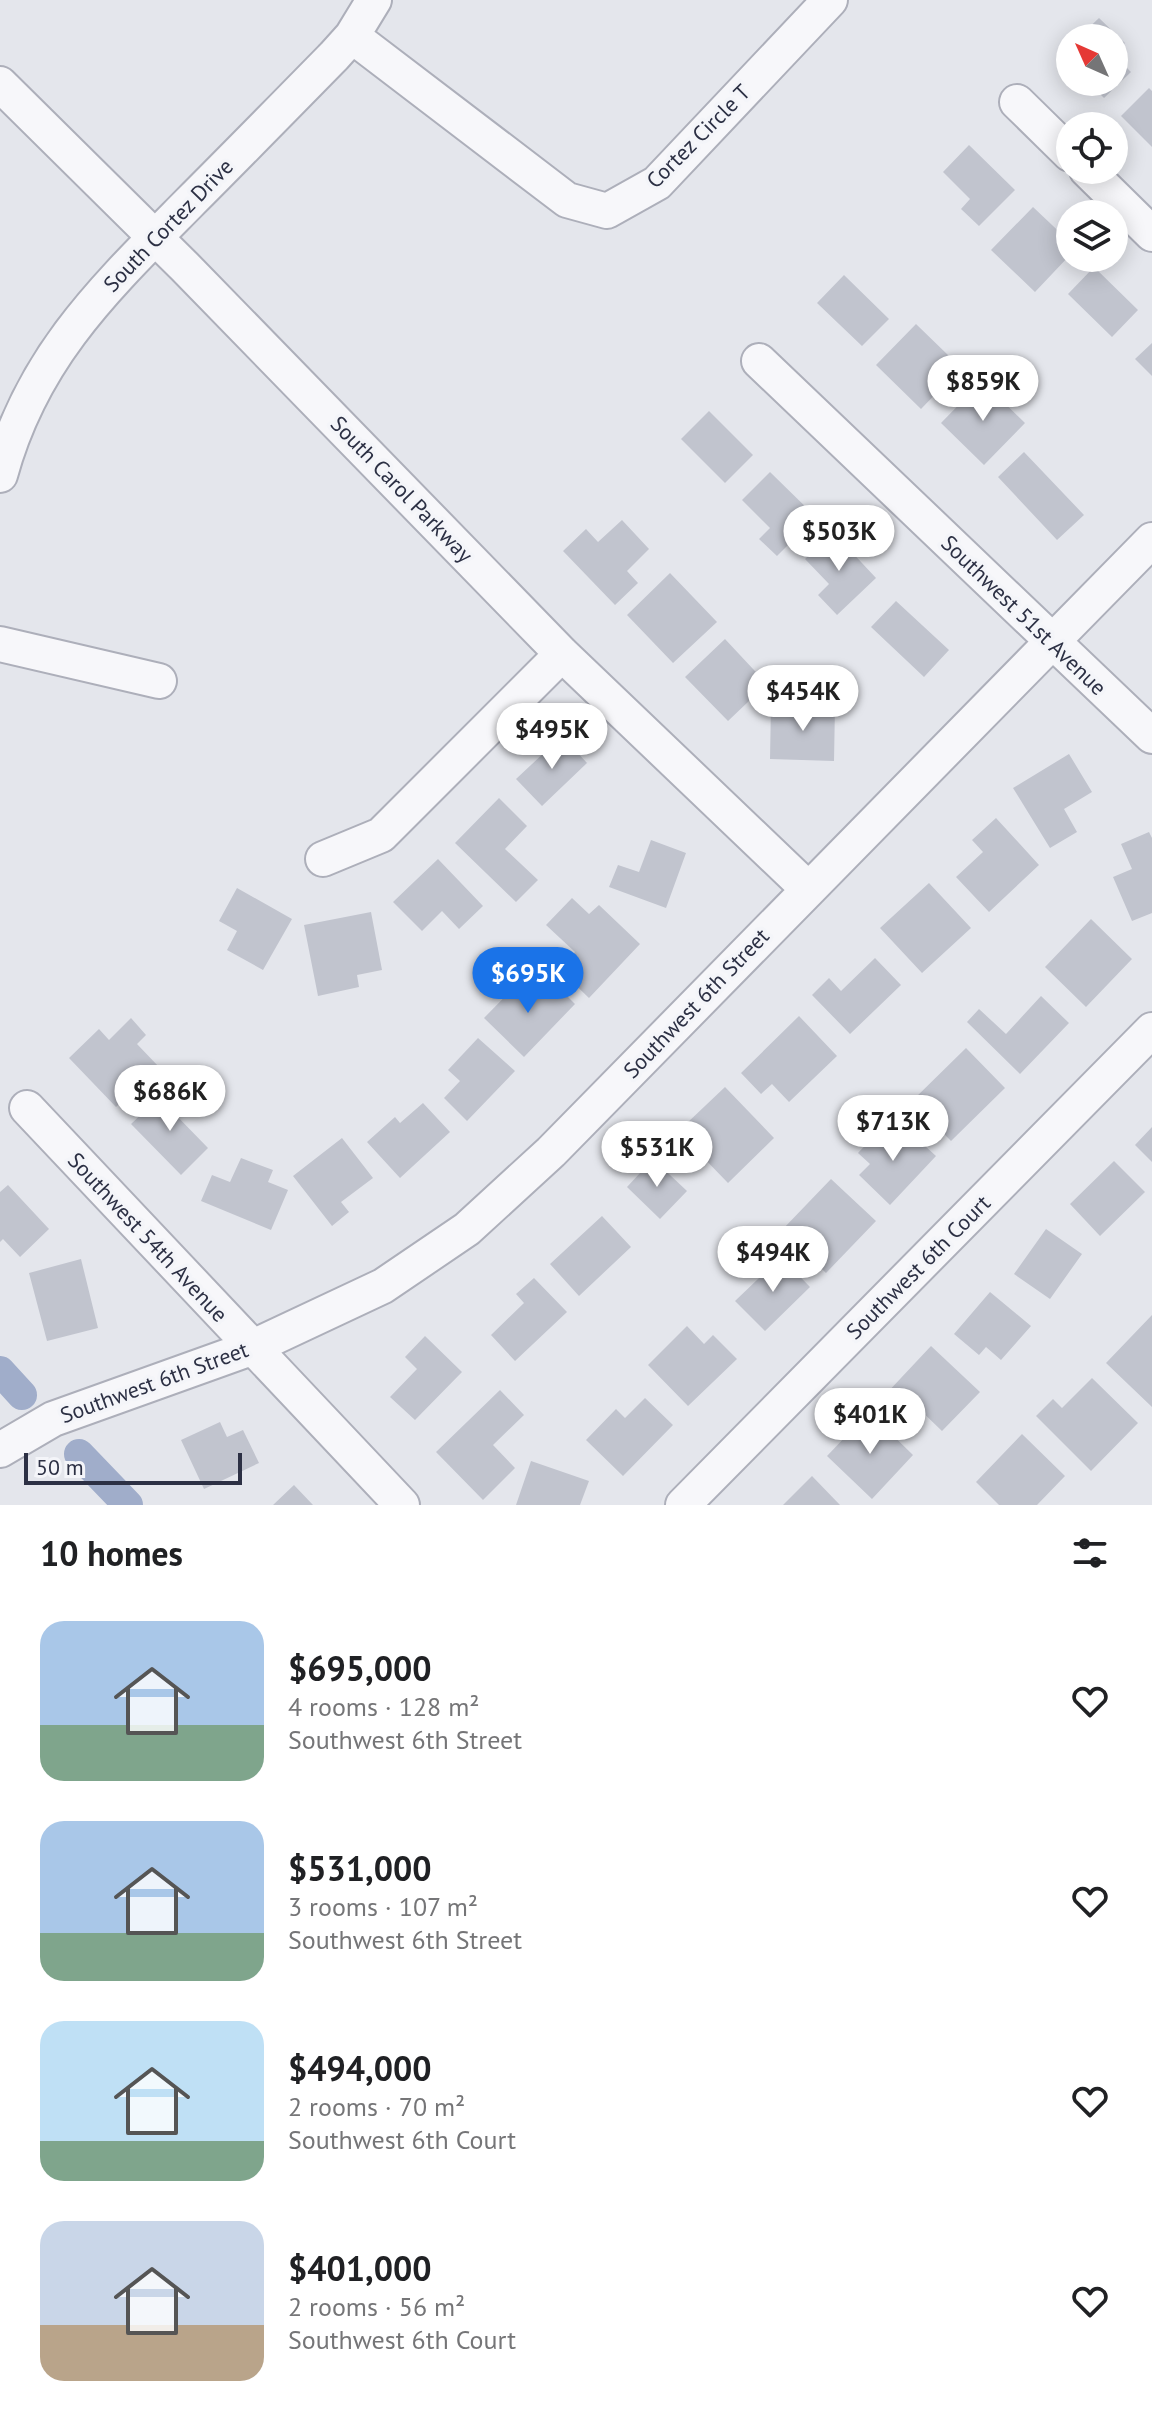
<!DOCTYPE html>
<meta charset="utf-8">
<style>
:root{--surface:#fff;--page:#f6f6f6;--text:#202124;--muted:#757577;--accent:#1a73e8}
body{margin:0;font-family:"PT Sans",sans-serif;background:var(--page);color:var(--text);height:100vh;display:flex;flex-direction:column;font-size:30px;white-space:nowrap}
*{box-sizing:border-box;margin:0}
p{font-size:26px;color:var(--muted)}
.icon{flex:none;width:44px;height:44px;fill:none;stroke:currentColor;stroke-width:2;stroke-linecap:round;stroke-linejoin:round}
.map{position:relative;height:1505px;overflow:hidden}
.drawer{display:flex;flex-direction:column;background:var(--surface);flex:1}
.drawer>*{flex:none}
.needle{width:52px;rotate:315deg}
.buttons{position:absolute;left:1056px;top:24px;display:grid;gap:16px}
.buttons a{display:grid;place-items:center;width:72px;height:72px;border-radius:50%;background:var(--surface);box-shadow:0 4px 20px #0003;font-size:40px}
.scale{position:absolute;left:24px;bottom:20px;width:218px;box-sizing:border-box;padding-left:8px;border:4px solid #2c3044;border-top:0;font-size:22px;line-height:28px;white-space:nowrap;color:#2c3044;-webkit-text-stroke:6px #f4f5f9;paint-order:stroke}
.price{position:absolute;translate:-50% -68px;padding:0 18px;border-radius:28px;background:#fff;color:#222;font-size:26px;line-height:52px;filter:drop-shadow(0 2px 4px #0008)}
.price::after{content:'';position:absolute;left:50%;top:48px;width:24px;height:18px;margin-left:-12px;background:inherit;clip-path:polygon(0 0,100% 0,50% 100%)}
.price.on{background:var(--accent);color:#fff}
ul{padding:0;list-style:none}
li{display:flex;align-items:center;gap:24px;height:200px;padding:0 40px}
li span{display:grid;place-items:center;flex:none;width:224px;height:160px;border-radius:24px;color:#555}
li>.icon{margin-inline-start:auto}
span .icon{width:96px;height:96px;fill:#fffc;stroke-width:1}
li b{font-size:34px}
h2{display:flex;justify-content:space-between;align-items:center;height:96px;padding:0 40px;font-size:34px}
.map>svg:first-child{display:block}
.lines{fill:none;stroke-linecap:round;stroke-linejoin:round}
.canal{stroke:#a0adca;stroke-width:30}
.building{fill:#c1c4ce}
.minor-casing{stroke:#adafba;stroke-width:38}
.minor{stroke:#f7f7fa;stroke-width:34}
.labels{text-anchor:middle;stroke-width:7;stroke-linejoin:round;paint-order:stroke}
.street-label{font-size:22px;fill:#2c3044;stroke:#f4f5f9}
</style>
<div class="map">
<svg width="1152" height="1505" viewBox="0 0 1152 1505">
<rect width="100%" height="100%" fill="#e4e6ec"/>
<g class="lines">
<path class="canal" d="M0,1371l22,24
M79,1454l49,51"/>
</g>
<path class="building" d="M1099,18l26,25 -11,10v-15h-36z
M1114,55l17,17 -27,26 -16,-16h26z
M1149,88l3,3v56l-31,-31z
M969,145l46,45 -36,36 -18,-17 9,-10 -27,-27z
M1033,207l37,35v13l-35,37 -44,-42z
M1094,267l44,43 -26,27 -44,-43z
M844,275l45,44 -27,27 -45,-43z
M916,324l34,33 -11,12 11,10 -29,30 -45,-44z
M1152,343v33l-17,-17z
M982,381l43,42 -41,42 -43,-42z
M709,411l44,44 -28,28 -44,-44z
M1024,452l60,63 -27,25 -59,-63z
M770,472l46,45 -39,39 -18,-17 11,-11 -28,-28z
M622,520l27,29 -22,22 11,12 -23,22 -52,-54 23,-22 12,13z
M833,532l43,46 -39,37 -19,-20 11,-11 -24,-25z
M670,573l47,49 -44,41 -46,-48z
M896,601l53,49 -25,27 -53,-50z
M725,639l42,45 -39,37 -43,-44z
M771,705l64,1 -1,55 -64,-2z
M562,736l25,27 -45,43 -26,-27z
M1069,754l23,38 -28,17 13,23 -27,16 -37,-60z
M499,798l28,28 -22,23 33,31 -22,22 -61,-59z
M996,818l43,47 -50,47 -33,-35 27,-25 -11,-12z
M1149,832l3,6v75l-20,8 -19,-44 19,-8 -11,-25z
M651,840l35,13 -20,55 -57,-21 9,-22 21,7z
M438,859l45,47 -24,23 -17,-18 -20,20 -29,-29z
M929,883l42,45 -49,45 -42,-45z
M237,888l55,31 -29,51 -36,-20 10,-19 -18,-10z
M572,898l17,16 10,-9 41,39 -51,54 -30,-29 16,-17 -29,-27z
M371,912l11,58 -25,5 2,12 -41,9 -14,-71z
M1091,919l41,40 -46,48 -41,-40z
M875,958l26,27 -51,49 -38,-39 17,-17 12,13z
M526,975l25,24 9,-10 15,15 -51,53 -40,-39z
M1041,996l28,27 -49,51 -53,-52 12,-13 27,25z
M799,1016l38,40 -48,46 -17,-18 -11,10 -20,-21z
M131,1018l15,17 -9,9 22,23 -43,40 -47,-49 30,-29 10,11z
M478,1038l37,33 -48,50 -23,-23 16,-17 -12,-11z
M966,1048l39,40 -54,53 -39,-40z
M725,1087l49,51 -46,45 -32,-33 8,-7 -18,-19z
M169,1088l12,13 -10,9 37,38 -27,27 -50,-51z
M423,1103l27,29 -50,46 -33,-36 28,-25 5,6z
M884,1125l20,18 8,-9 24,22 -46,49 -31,-30 11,-11 -12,-11z
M1152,1127v35l-17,-17z
M342,1138l31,40 -32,24 8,10 -17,14 -39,-50z
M241,1158l32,12 -5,12 20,8 -17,40 -70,-29 11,-26 18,7z
M653,1159l34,32 -27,28 -33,-32z
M1114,1161l31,31 -45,44 -30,-32z
M831,1179l45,42 -50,52 -44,-43z
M8,1185l41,44 -29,28 -17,-18 -3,3v-50z
M602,1216l29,31 -52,49 -29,-32z
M1046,1229l36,25 -32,45 -36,-25z
M781,1257l29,30 -45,44 -30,-30z
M81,1259l17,69 -51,13 -18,-68z
M534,1278l33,34 -52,49 -24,-26 33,-32 -8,-9z
M990,1292l41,34 -30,34 -15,-13 -7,8 -25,-21z
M1152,1315v92l-46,-44z
M687,1326l17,18 9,-9 24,24 -49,47 -40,-41z
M425,1336l37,36 -47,48 -25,-23 27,-28 -12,-12z
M931,1346l49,46 -38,39 -27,-26 -9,9 -21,-19z
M1092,1378l46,45 -47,48 -55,-55 17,-17 9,9z
M500,1390l24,25 -31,30 22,23 -32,32 -47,-48z
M645,1398l28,27 -50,51 -37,-36 30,-31 9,9z
M869,1412l44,43 -41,44 -45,-43z
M220,1422l7,15 16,-7 16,33 -55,26 -23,-49z
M1022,1434l43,42 -28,29h-38l-23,-23z
M531,1461l58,20 -9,24h-64z
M812,1476l28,29h-57z
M294,1485l19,20h-40z"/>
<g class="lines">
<g class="minor-casing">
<path id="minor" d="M352,36l215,164 40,11 50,-28 173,-183
M0,84l185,183 377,387 246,235
M1017,102l53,52
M1087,170l65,64
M759,361l393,375
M0,475c32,-118 105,-187 188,-271 49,-49 97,-98 146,-148l18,-20 22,-36
M0,644l159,37
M323,859l58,-24 181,-181
M27,1108l375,397
M0,1450l53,-31 198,-71 132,-62 84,-57 84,-77 601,-612
M683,1505l469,-475"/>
</g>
<use href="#minor" class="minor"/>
</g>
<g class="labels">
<g class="street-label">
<text transform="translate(698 136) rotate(-45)" y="8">Cortez Circle T</text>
<text transform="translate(168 225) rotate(-46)" y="8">South Cortez Drive</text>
<text transform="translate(402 489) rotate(46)" y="8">South Carol Parkway</text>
<text transform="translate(1024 615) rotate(44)" y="8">Southwest 51st Avenue</text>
<text transform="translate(696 1003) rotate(-46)" y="8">Southwest 6th Street</text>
<text transform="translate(148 1237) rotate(47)" y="8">Southwest 54th Avenue</text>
<text transform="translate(918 1267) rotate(-45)" y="8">Southwest 6th Court</text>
<text transform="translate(154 1382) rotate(-20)" y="8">Southwest 6th Street</text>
</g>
</g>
</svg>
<div class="buttons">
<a><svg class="needle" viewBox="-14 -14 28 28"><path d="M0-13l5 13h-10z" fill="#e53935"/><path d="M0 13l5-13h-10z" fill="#757577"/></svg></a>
<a><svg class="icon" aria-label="locate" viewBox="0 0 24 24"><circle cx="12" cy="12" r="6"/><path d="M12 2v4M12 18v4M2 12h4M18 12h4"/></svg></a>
<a><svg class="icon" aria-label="layers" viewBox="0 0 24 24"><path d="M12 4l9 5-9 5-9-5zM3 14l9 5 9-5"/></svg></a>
</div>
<div class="scale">50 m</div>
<b class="price" style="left:983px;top:423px">$859K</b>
<b class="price" style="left:839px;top:573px">$503K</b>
<b class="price" style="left:803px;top:733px">$454K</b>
<b class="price" style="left:552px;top:771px">$495K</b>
<b class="price on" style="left:528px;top:1015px">$695K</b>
<b class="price" style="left:170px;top:1133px">$686K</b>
<b class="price" style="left:893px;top:1163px">$713K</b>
<b class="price" style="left:657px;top:1189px">$531K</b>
<b class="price" style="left:773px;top:1294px">$494K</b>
<b class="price" style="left:870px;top:1456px">$401K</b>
</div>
<section class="drawer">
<h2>10 homes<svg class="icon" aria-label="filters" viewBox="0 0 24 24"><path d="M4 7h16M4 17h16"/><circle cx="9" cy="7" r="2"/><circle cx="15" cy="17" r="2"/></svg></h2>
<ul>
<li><span style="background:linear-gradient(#a9c7e8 65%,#7fa58c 0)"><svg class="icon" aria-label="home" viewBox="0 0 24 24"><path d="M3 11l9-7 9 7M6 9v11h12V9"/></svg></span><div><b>$695,000</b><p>4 rooms · 128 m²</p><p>Southwest 6th Street</p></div><svg class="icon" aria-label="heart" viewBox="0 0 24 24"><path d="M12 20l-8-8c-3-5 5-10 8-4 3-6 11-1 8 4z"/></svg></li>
<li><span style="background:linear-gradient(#a9c7e8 70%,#7fa58c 0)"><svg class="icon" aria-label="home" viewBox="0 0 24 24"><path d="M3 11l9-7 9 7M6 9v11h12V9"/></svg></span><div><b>$531,000</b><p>3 rooms · 107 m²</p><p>Southwest 6th Street</p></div><svg class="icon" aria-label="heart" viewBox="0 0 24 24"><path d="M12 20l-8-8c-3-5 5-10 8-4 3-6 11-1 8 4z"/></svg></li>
<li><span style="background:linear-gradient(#bfe0f5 75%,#7fa58c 0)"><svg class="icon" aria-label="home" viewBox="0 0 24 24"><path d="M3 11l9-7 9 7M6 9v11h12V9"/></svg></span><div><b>$494,000</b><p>2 rooms · 70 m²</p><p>Southwest 6th Court</p></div><svg class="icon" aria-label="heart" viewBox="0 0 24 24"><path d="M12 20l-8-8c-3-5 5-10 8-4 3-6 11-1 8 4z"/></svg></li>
<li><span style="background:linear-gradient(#c9d6e8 65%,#b9a48a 0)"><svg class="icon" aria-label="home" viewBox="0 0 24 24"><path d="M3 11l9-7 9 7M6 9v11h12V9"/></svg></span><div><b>$401,000</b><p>2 rooms · 56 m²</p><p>Southwest 6th Court</p></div><svg class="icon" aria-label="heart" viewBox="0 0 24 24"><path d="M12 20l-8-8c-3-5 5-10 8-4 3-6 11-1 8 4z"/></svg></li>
</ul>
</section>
